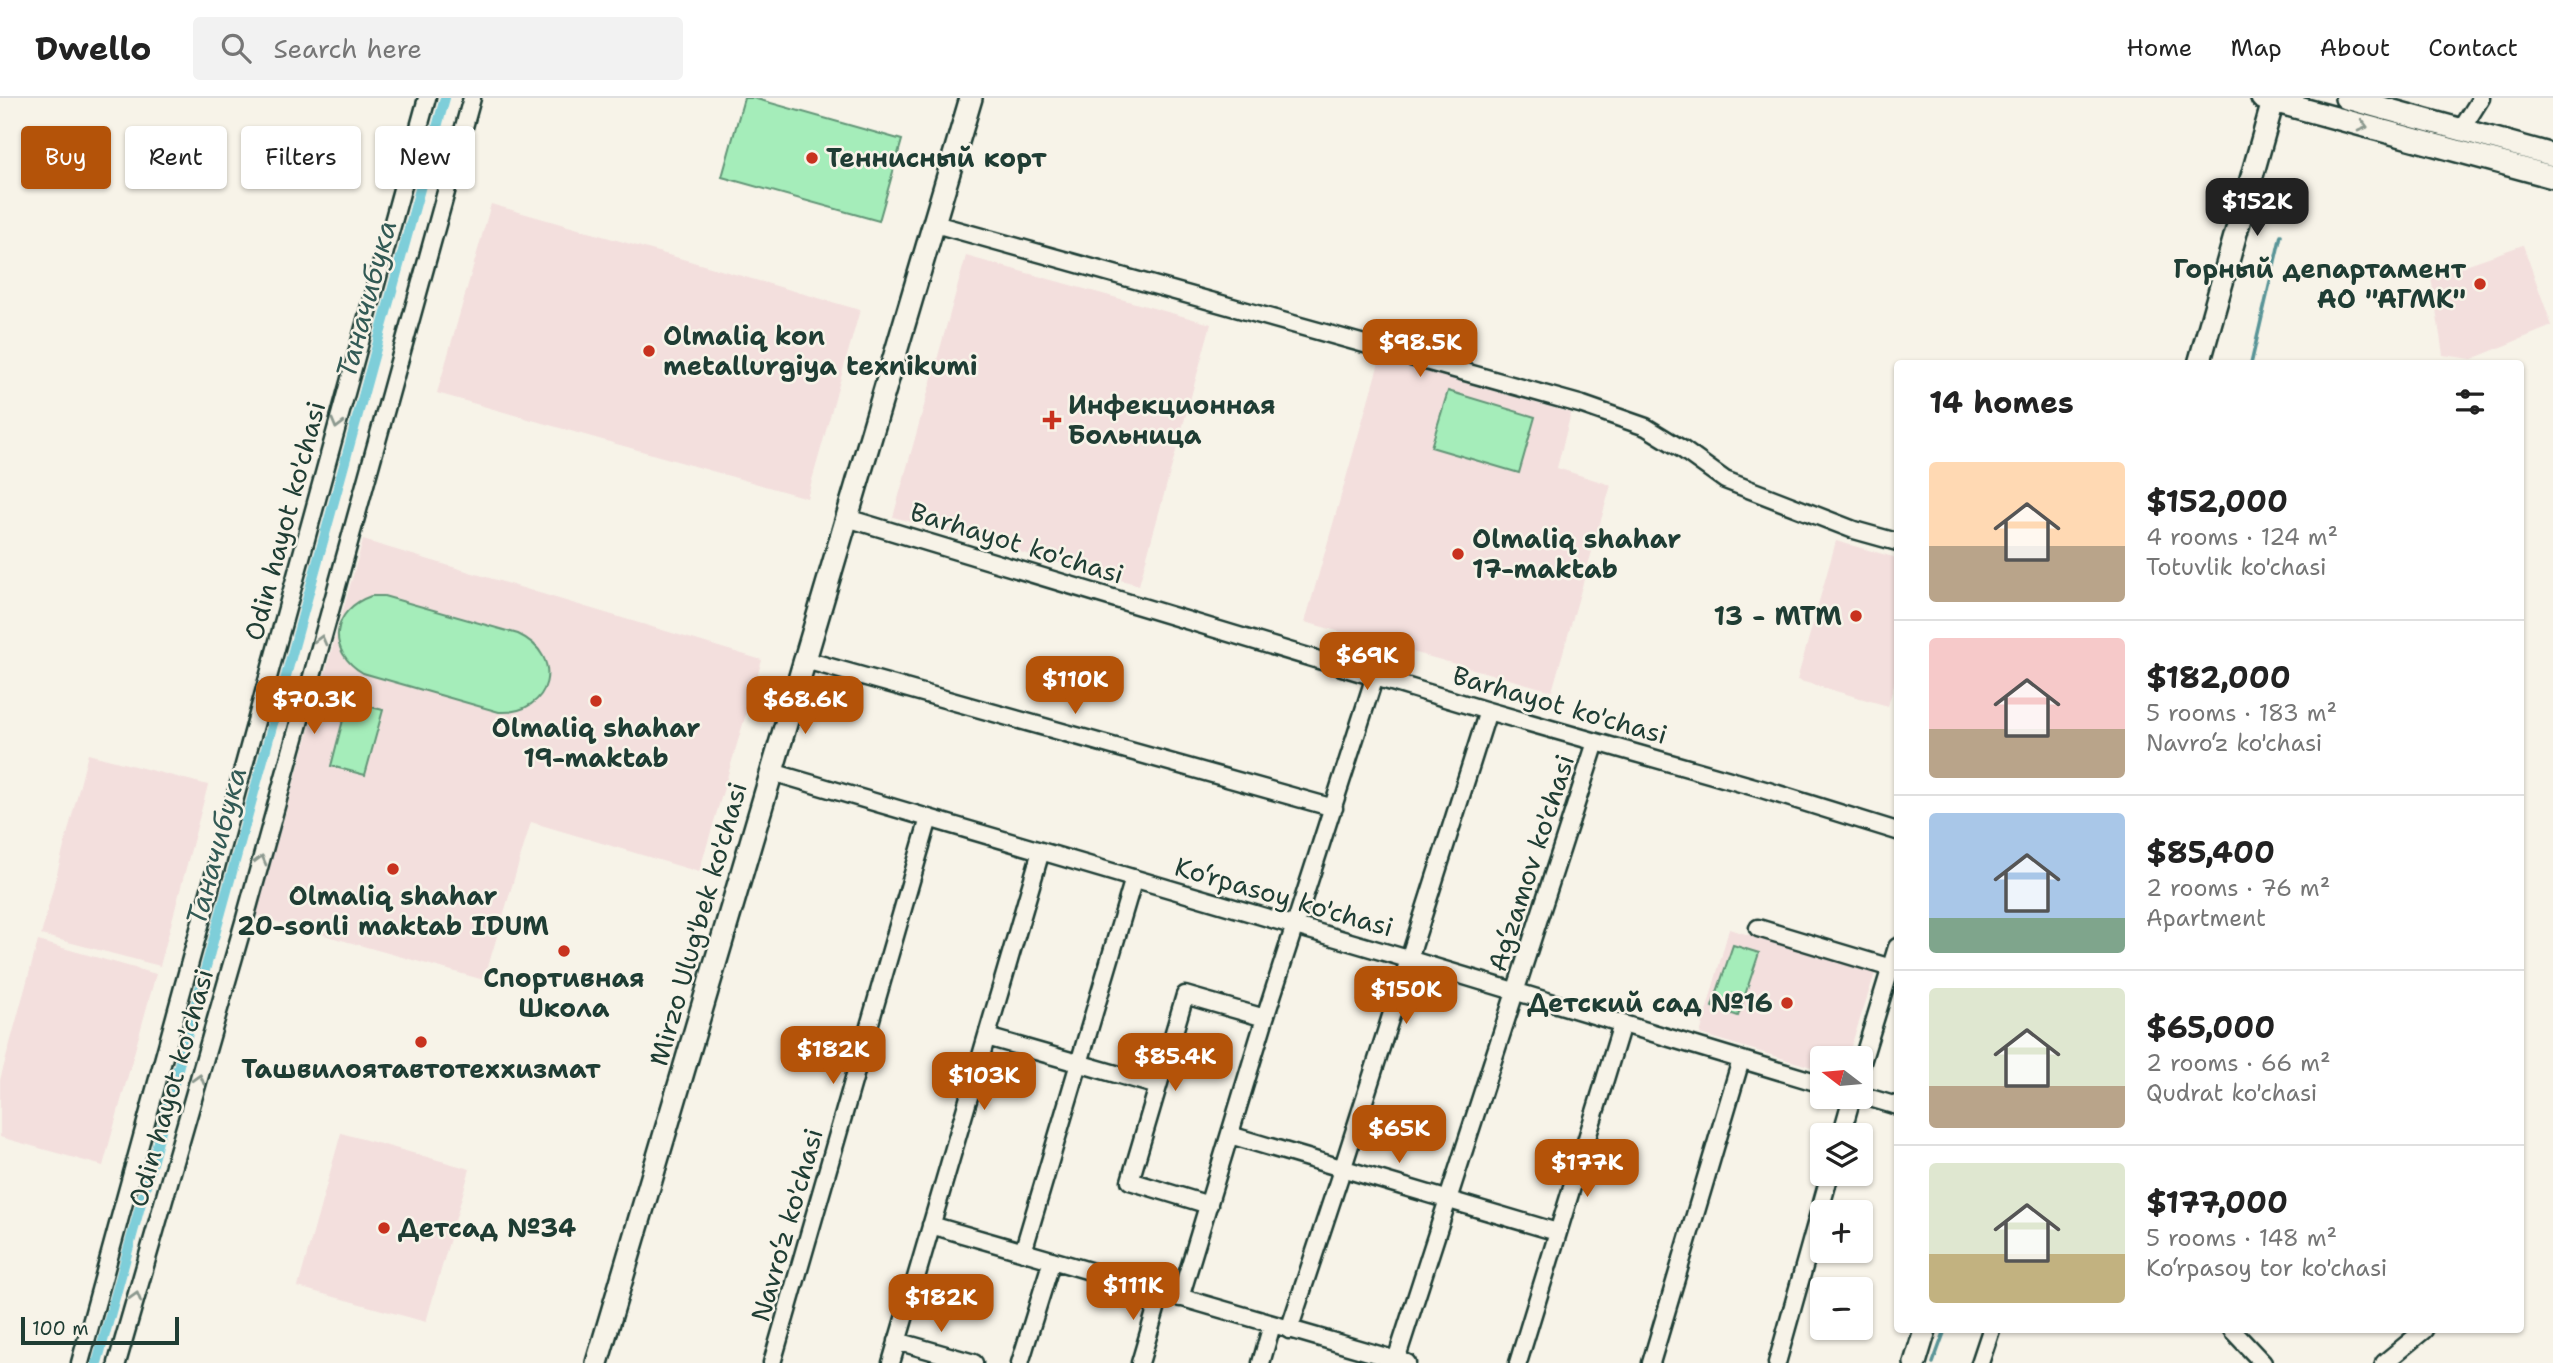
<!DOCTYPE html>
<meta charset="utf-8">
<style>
:root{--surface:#fff;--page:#f2f2f2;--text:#222;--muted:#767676;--line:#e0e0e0;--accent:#b45309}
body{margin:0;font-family:"Shantell Sans",sans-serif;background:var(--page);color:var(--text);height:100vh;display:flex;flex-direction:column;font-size:26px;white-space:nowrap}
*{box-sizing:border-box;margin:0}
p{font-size:23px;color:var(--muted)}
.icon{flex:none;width:38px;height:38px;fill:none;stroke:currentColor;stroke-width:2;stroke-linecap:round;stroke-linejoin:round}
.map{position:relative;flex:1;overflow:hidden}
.drawer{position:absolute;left:1894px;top:262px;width:630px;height:973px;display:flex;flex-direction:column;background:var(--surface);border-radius:7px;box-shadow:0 2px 5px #0004}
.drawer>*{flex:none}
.guide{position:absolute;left:21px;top:28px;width:665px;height:63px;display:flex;gap:14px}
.needle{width:46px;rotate:286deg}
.controls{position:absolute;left:1810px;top:948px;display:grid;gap:14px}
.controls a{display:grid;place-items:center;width:63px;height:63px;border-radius:7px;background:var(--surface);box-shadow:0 2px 5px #0004;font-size:35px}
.scale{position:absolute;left:21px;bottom:18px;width:158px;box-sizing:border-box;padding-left:7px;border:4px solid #1f3d34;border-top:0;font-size:19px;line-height:24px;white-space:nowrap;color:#1f3d34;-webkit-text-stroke:5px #f7f3e8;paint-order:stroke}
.price{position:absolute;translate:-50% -60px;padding:0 16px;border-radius:14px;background:var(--accent);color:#fff;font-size:23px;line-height:46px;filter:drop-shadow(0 2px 4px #0008)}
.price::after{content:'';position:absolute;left:50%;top:42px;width:21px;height:16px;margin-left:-10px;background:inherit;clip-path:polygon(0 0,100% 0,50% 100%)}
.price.selected{background:#222;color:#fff}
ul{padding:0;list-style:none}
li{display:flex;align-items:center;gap:21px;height:175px;padding:0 35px}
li+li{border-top:2px solid var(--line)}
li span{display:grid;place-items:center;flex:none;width:196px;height:140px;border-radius:7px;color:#555}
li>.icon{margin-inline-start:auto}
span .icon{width:84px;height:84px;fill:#fffc;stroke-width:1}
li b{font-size:30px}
h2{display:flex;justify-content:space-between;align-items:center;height:84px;padding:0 35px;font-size:30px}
.tag{padding:0 24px;border-radius:7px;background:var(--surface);box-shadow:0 2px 5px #0004;font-size:24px;line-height:63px}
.tag.selected{background:var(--accent);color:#fff}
header{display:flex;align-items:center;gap:42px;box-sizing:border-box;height:98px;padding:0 35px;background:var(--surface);border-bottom:2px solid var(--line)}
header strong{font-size:33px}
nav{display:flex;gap:38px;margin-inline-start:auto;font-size:24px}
.search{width:490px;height:63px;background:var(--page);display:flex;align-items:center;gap:18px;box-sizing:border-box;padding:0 24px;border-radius:7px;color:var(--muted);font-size:26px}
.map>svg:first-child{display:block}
.built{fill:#f3dfdd}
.green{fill:#a5edba;stroke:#629577;stroke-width:2}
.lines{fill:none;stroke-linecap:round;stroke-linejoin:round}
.stream{stroke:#589497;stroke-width:3.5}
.canal{stroke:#7eced9;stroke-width:10}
.minor-casing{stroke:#1f3d34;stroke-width:21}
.major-casing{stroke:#1f3d34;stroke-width:26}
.minor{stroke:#f7f3e8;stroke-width:16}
.major{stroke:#f7f3e8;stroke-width:21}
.oneway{stroke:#8b988e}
.poi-dot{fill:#c8321e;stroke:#f7f3e8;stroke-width:2.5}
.labels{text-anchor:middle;stroke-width:5;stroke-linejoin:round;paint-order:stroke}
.poi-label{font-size:26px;font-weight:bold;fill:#1f3d34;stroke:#f7f3e8;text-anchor:start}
.street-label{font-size:26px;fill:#1f3d34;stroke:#f7f3e8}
.water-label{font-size:28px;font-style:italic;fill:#325a55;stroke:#f7f3e8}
</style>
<header>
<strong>Dwello</strong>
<div class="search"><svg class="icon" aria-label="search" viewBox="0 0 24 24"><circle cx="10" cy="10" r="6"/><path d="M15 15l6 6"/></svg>Search here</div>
<nav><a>Home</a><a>Map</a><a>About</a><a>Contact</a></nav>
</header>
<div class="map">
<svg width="2553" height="1265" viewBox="0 0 2553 1265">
<rect width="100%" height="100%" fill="#f7f3e8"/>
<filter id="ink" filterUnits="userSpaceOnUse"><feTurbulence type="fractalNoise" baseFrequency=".0143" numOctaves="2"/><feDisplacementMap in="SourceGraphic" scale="14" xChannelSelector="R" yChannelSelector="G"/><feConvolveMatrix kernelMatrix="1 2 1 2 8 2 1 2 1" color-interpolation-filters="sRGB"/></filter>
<g filter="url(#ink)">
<path class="built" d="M491,106l369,106 -53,188 -370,-105z
M2523,147l29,81 -80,33 -29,-4 -12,-78z
M966,158l245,68 -72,261 -246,-68z
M1380,261l191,54 -14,55 54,17 -59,206 -247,-69z
M363,442l399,120 -63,212 -168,-50 -47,158 -228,-64z
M1836,443l61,17v116l-9,32 -91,-26z
M88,656l120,31 -48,181 -119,-31z
M1729,831l146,44 -28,86h-25v11l-122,-36z
M38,843l118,33 -53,192 -103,-29v-57z
M341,1035l129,36 -44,153 -128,-35z"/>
<path class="green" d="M744,0h9l149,42 -23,81 -157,-44z
M1448,293l87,26 -16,56 -88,-26z
M371,498h13l134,38c48,22 34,81 -19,78l-136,-39c-37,-22 -32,-63 8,-77z
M348,603l35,9 -18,65 -34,-9z
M1733,847l26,8 -21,63 -26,-9z"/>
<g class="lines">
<path class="stream" d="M2251,266l30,-129
M1933,1265l12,-33"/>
<path class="canal" d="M97,1265l348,-1265"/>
<g class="minor-casing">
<path id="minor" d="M2461,32l20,-32
M935,126l648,181 63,22 36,22 43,31 129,50 43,12
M847,420l641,193 277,79 132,41
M805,562l529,148
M772,674l636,187 414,125
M1758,830l133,40
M987,939l171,49
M1860,971l37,-122
M1860,997l37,11
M1230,1037l327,97
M1841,1038l11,-39
M1209,1107l-79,-24 55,-186 80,23
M931,1127l476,138
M1023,1154l111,-374
M1180,1200l85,-280 110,-342
M1289,1232l54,-163 145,-456
M2232,1232l31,33
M897,1243l77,22
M1396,1262l200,-618
M80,1265l347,-1265
M117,1265l127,-441 228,-824
M772,1265l157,-545
M891,1265l150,-512
M1020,1265l32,-103
M1140,1265l21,-71
M1261,1265l11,-38
M1518,1265l104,-339
M1651,1265l90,-303
M1777,1265l53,-189
M1980,1265l11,-33
M2384,1265l40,-33"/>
</g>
<g class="major-casing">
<path id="major" d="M2262,0l291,79
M2346,0l207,57
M2199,266l75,-266
M597,1265l374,-1265
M1915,1265l10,-33"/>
</g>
<use href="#minor" class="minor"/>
<use href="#major" class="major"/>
</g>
<defs><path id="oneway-chevron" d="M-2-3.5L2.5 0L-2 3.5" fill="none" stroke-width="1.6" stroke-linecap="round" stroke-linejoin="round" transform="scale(1.75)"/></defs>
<g class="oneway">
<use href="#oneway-chevron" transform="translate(2363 28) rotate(15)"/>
<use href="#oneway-chevron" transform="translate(337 326) rotate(105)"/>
<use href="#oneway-chevron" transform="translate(321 542) rotate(-75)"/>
<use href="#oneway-chevron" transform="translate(261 762) rotate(-75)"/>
<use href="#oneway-chevron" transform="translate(199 981) rotate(-74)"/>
<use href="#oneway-chevron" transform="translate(136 1199) rotate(-74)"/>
</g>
</g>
<g class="poi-dot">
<circle cx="812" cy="60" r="7"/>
<circle cx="2480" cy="186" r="7"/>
<circle cx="649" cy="253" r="7"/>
<path d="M1048.5 311.5h7v7h7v7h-7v7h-7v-7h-7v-7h7z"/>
<circle cx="1458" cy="456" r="7"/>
<circle cx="1856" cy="518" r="7"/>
<circle cx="596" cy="603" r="7"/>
<circle cx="393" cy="771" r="7"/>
<circle cx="564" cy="853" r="7"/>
<circle cx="1787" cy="905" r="7"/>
<circle cx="421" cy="944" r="7"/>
<circle cx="384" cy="1130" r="7"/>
</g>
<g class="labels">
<g class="poi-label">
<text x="826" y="69">Теннисный корт</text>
<text x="2466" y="180" text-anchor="end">Горный департамент<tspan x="2466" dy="30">АО "АГМК"</tspan></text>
<text x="663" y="247">Olmaliq kon<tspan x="663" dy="30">metallurgiya texnikumi</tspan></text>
<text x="1068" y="316">Инфекционная<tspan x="1068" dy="30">Больница</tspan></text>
<text x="1472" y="450">Olmaliq shahar<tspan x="1472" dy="30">17-maktab</tspan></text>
<text x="1842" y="527" text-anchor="end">13 - MTM</text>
<text x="596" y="639" text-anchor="middle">Olmaliq shahar<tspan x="596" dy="30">19-maktab</tspan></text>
<text x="393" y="807" text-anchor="middle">Olmaliq shahar<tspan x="393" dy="30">20-sonli maktab IDUM</tspan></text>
<text x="564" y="889" text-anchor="middle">Спортивная<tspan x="564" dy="30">Школа</tspan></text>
<text x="1773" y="914" text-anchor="end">Детский сад №16</text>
<text x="421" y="980" text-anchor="middle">Ташвилоятавтотеххизмат</text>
<text x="398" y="1139">Детсад №34</text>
</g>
<g class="street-label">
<text transform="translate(285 423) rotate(-75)" y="9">Odin hayot ko'chasi</text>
<text transform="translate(1017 445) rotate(17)" y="9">Barhayot ko'chasi</text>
<text transform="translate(1560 607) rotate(16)" y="9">Barhayot ko'chasi</text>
<text transform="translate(1531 765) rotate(-72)" y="9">Ag‘zamov ko'chasi</text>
<text transform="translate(1284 799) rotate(16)" y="9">Ko‘rpasoy ko'chasi</text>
<text transform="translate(698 826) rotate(-74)" y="9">Mirzo Ulug'bek ko'chasi</text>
<text transform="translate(171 990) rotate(-74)" y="9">Odin hayot ko'chasi</text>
<text transform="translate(787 1127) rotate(-74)" y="9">Navro‘z ko'chasi</text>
</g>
<g class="water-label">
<text transform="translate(366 201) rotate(-75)" y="10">Таначибука</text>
<text transform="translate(216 748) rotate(-75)" y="10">Таначибука</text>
</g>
</g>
</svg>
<div class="controls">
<a><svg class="needle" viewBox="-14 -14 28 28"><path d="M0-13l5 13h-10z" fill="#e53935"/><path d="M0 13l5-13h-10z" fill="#767676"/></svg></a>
<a><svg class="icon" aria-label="layers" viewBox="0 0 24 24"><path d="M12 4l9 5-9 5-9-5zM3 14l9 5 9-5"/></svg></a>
<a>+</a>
<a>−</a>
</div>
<div class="scale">100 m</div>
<b class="price selected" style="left:2257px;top:140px">$152K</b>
<b class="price" style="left:1420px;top:281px">$98.5K</b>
<b class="price" style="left:1367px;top:594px">$69K</b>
<b class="price" style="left:1075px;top:618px">$110K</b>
<b class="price" style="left:314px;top:638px">$70.3K</b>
<b class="price" style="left:805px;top:638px">$68.6K</b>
<b class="price" style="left:1406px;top:928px">$150K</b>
<b class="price" style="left:833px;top:988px">$182K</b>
<b class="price" style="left:1175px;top:995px">$85.4K</b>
<b class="price" style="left:984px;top:1014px">$103K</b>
<b class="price" style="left:1399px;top:1067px">$65K</b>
<b class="price" style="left:1587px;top:1101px">$177K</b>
<b class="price" style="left:1133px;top:1224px">$111K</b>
<b class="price" style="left:941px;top:1236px">$182K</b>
<div class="guide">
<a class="tag selected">Buy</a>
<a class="tag">Rent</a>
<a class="tag">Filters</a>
<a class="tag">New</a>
</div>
<section class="drawer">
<h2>14 homes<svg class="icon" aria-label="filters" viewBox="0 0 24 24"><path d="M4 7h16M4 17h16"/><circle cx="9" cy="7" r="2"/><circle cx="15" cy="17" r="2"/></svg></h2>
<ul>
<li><span style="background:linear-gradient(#ffd9b3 60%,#b9a48a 0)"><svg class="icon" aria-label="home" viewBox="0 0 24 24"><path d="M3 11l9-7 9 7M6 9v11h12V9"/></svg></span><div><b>$152,000</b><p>4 rooms · 124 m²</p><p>Totuvlik ko'chasi</p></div></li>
<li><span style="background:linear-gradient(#f6c9c9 65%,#b9a48a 0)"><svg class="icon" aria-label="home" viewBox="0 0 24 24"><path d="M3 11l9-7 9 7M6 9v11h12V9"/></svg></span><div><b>$182,000</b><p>5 rooms · 183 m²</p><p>Navro‘z ko'chasi</p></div></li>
<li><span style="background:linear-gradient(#a9c7e8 75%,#7fa58c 0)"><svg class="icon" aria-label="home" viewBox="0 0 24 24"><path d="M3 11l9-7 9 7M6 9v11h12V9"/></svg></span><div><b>$85,400</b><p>2 rooms · 76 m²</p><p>Apartment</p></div></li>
<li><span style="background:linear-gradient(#dfe7d0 70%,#b9a48a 0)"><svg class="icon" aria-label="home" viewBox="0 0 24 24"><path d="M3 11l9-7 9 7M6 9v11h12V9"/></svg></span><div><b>$65,000</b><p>2 rooms · 66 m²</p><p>Qudrat ko'chasi</p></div></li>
<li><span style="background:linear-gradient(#dfe7d0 65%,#c2b280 0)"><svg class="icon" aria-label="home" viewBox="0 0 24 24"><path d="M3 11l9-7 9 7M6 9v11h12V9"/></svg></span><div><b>$177,000</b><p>5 rooms · 148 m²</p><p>Ko‘rpasoy tor ko'chasi</p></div></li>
</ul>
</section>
</div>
